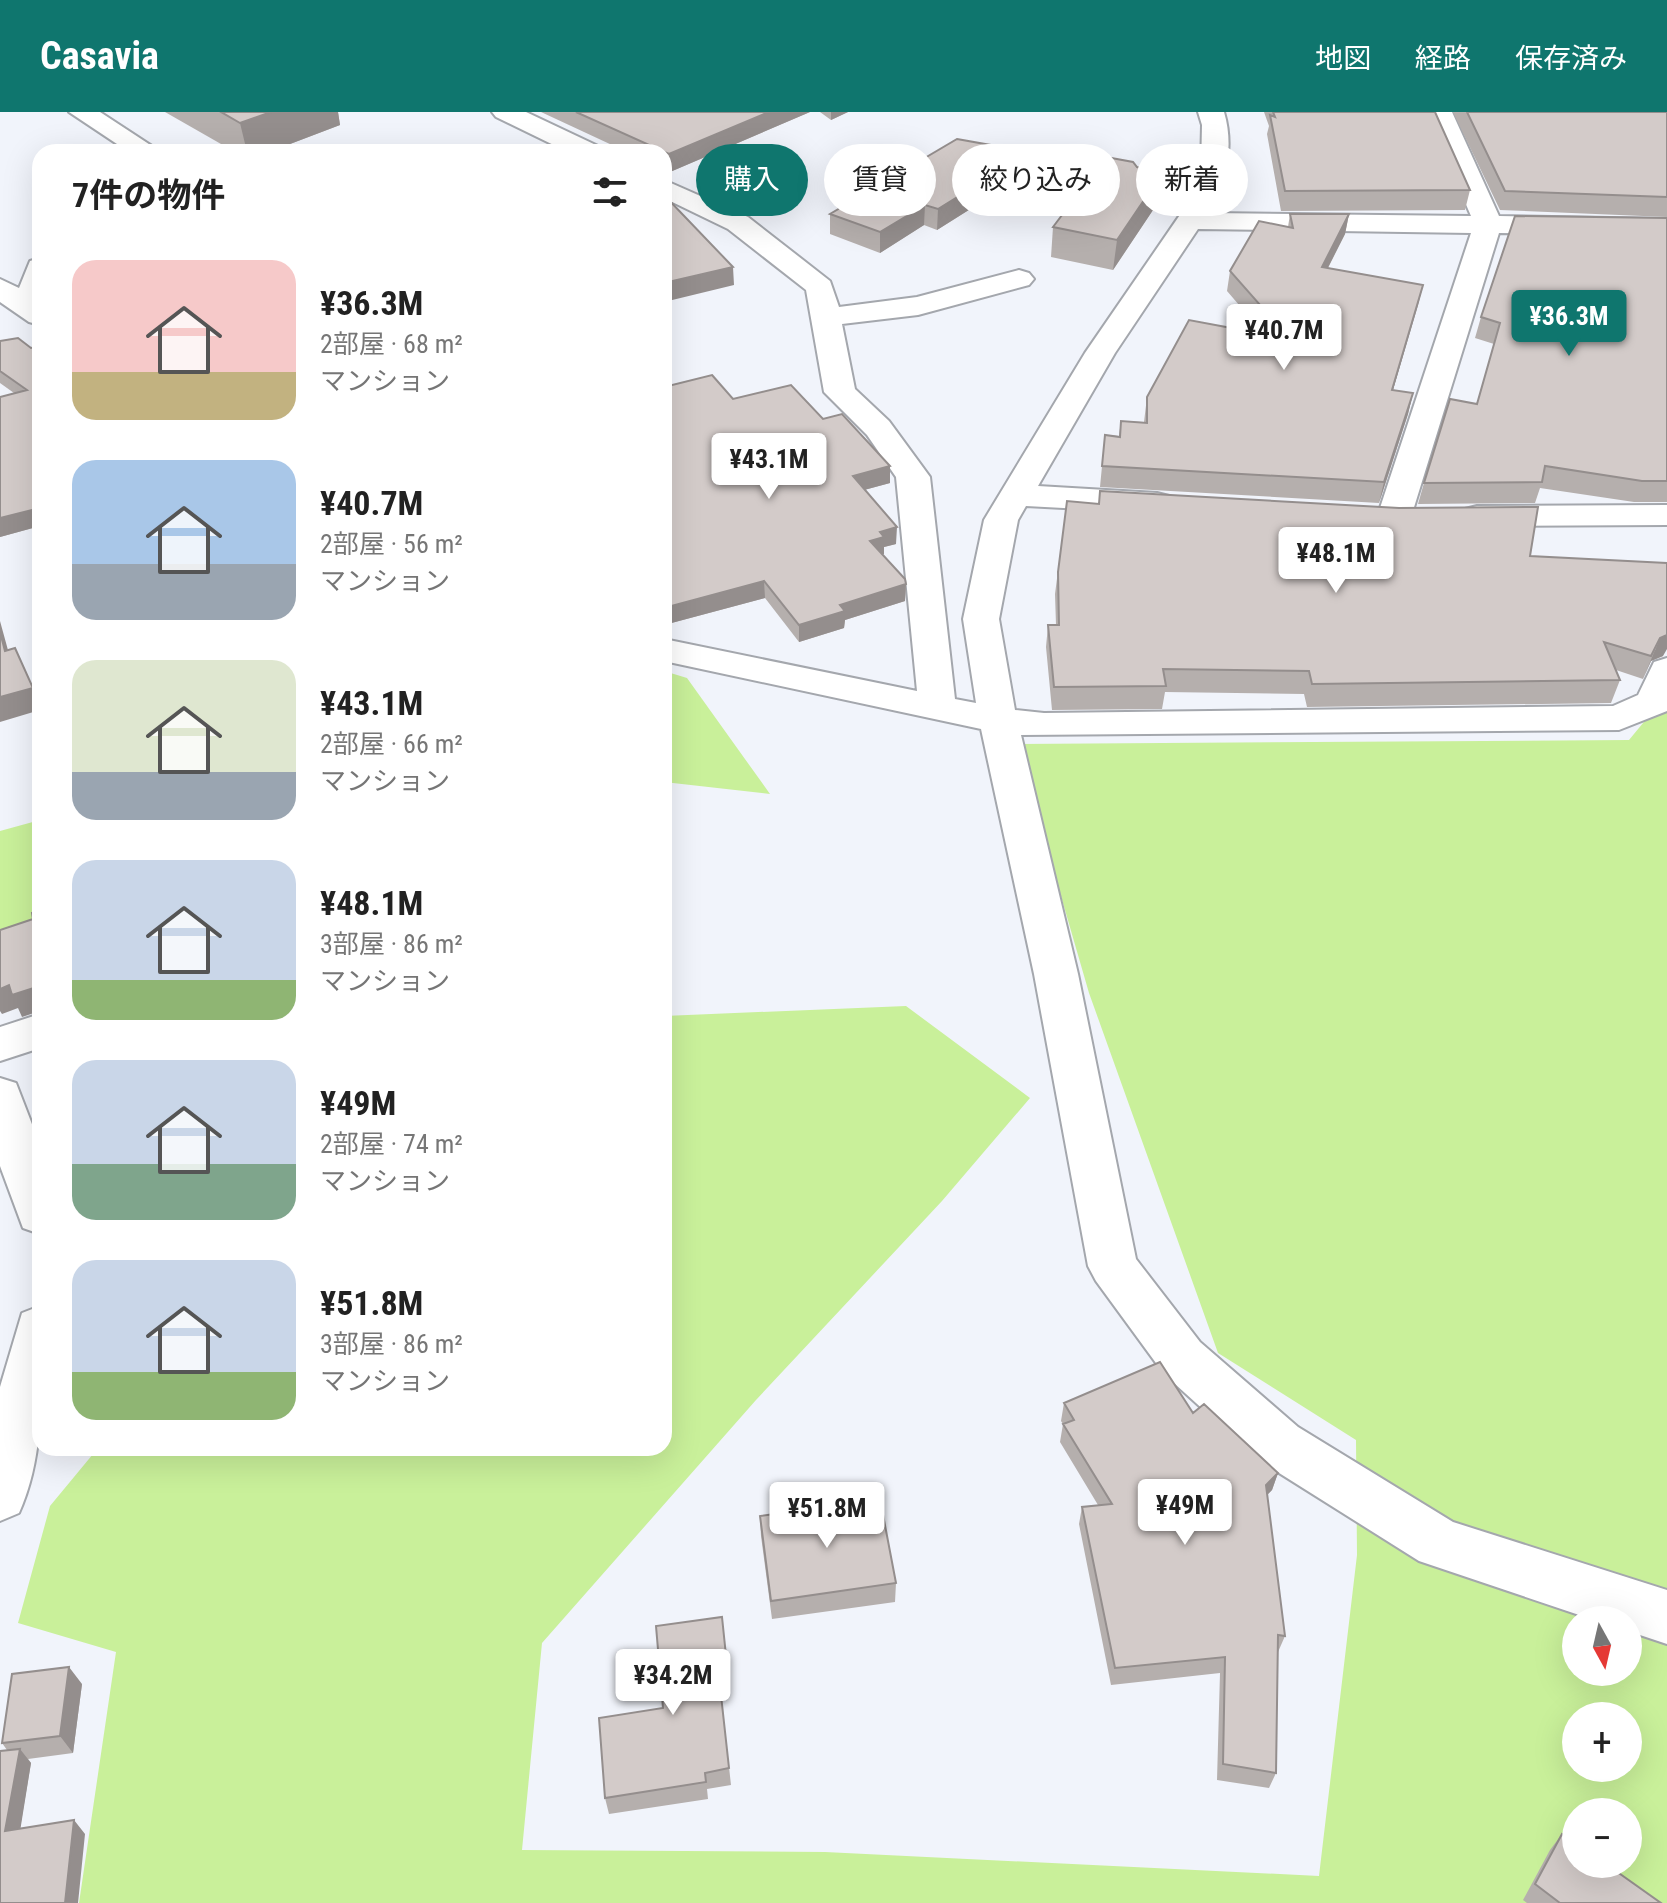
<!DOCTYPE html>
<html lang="ja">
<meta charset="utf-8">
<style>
:root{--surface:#fff;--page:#f6f6f6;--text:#222;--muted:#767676;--accent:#0f766e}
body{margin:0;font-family:"Roboto Condensed","Noto Sans JP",sans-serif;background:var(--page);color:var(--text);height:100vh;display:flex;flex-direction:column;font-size:30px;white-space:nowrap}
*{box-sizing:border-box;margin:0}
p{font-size:26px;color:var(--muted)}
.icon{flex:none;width:44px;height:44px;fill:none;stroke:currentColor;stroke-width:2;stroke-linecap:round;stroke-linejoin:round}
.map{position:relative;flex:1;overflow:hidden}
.drawer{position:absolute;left:32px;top:32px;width:640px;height:1312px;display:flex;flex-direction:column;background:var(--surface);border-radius:24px;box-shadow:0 8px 32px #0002}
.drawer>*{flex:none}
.top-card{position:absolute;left:696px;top:32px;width:760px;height:72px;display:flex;gap:16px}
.needle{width:52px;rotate:172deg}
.fabs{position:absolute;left:1562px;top:1494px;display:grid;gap:16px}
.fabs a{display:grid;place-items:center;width:80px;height:80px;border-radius:50%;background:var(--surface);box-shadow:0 8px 32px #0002;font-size:40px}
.price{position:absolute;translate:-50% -68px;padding:0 18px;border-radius:8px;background:#fff;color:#222;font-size:26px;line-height:52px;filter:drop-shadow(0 2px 4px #0008)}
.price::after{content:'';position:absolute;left:50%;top:48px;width:24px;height:18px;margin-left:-12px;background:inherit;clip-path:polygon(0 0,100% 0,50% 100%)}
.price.selected{background:var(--accent);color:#fff}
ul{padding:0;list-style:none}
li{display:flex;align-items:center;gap:24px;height:200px;padding:0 40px}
li span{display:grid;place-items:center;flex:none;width:224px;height:160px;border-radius:24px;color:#555}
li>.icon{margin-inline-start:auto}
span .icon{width:96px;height:96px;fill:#fffc;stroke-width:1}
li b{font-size:34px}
h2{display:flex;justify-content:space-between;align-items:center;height:96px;padding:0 40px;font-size:34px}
.chip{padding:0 28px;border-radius:36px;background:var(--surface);box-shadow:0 8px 32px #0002;font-size:28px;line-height:72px}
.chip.selected{background:var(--accent);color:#fff}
header{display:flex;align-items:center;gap:48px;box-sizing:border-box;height:112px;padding:0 40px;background:var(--accent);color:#fff}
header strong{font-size:38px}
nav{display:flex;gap:44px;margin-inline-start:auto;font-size:28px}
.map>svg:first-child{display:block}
.green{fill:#c9f09a;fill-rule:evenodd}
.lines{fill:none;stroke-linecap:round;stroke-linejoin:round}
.minor-casing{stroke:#a4a7ad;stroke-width:4}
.minor{fill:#fff;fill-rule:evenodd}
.wall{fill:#b5afad}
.shaded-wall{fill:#948e8d}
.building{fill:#d3cbc9;stroke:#948e8d;stroke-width:2}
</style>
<header>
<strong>Casavia</strong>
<nav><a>地図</a><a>経路</a><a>保存済み</a></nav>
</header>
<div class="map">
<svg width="1667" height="1791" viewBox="0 0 1667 1791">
<rect width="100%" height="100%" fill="#f1f4fb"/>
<path class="green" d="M664,559l23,7 83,116 -106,-12z
M1667,582v1209h-1588l37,-251 -98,-29 32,-117 48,-58h566v-432l242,-10 124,92 -88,103 -186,199 -214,243 -20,207 303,2 494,24 38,-321 -1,-115 -138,-87 -129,-360 -72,-249 612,-4zM1576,1508h52v52h-52zM1576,1604h52v52h-52zM1576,1700h52v52h-52z
M40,708v97l-40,14v-100z"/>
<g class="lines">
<g class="minor-casing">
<path id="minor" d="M69,0h31l61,40h-32z
M492,0h34l72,34 4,6h-34l-72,-35z
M1198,0h26c10,33 3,71 -15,101l262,3 -45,-104h26l47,104 168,3v16l-168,-2 -88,284 -5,7 -12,3 -12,-3 -5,-7 94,-284 -273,-4 -83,124 -77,133 119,7 12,3 5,7 -5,7 -12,3 -131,-7 -8,14 -19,99 16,91 29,3 569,-7 25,-11 16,-33 13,-4v53l-48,19 -598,5 57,239 58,285 64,83 98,85 155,95 214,68v54l-39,-13v-11h-34l-175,-59 -159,-100 -96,-87 -68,-93 -8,-15 -54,-292 -53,-245 -317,-68v-22l253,52 -21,-214 -29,-42 -43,-43 -18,-102 -78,-61 -64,-31v-18l84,37 82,64 9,26 78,-10 102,-27 10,3 5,6 -5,6 -111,30 -76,9 13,65 34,32 41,56 25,222 21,4 -13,-84 21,-99 101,-167 99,-144 17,-40 1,-44z
M40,146v67l-11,-3 -29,-20v-23l19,9 11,-27z
M1667,393v20l-190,1 -12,-3 -5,-7 5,-7 12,-3z
M40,902v34l-40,13v-34z
M0,966l16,5 24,62v89l-17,-6 -23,-62z
M40,1194c0,69 8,143 -21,207l-19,8v-134l22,-74z"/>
</g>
<use href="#minor" class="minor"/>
</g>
<path class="wall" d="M165,0h173l2,13 -71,27h-34z
M541,0h269l-140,60 -6,-3v-17h-37z
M820,0h28l-17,8z
M1264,0h171l35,78 -5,20 -184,1 -14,-77 2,-8z
M1453,0h214v105l-167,-7z
M1137,55l26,5 -4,29 -46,69 -62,-13 2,-30z
M1029,60l-92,58 -13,-5 -44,28 -50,-19v-20z
M1290,102h59l-4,20 -17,34 95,17 -30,105 20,3 -5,21 -29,89 -279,-16 5,-52 14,1 2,-15 23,1 3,-25 117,-63 -37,-43 3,-20 58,-44z
M1667,106v284h-33l-94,-14 -5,15 -117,1 6,-21 53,-79 17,-60 -19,-6 6,-21z
M0,229l31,7 9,178 -40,11v-140l14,-4 -14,-10z
M664,275l69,12 90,20 67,47v17l-26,7 32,54 -12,3v7h-2l24,30 -1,17 -60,19 -1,8 -45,14 -34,-44 -101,27z
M1067,389l463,55 133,100 -12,5 -8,18 -27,-9 4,10 -9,23 -304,4 -3,-13 -139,-2 -3,17 -110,1 -6,-63 2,-22h8l-1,-31z
M1064,1291l129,10 85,60 -6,17 -5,5 18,141 -7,16 -2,121 -7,15 -52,-8 3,-107 -109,12 -32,-161 3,-17 16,-2 -38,-63 3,-18 -2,-3z
M760,1404l136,67 -1,19 -123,17 -11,-83z
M722,1505l8,76 -9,1 10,91 -24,4 1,10 -99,15 -4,-16z
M82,1572l-9,69 -45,6 3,4 -11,65 65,6 -85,69 7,-153 -5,-7z
M1562,1722l99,69h-134l-4,-3 27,-50z"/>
<path class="shaded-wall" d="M271,0h67l2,13 -71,27h-22l-7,-29z
M769,0h41l-140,60 -1,-18z
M831,0h17l-17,8z
M1030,40l-1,20 -92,58 1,-21z
M1163,60l-4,29 -46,69 4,-30z
M925,93l-1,20 -44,28v-21z
M1349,102l-4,20 -27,53 4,-20z
M733,155l1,18 -70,17v-19z
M1423,173l-5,20 -31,105 5,-20z
M1413,281l-5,21 -29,89 5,-21z
M890,354v17l-37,10v-17z
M40,396v18l-40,11v-19z
M897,415l-1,17 -12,3v7l-14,4v-17l10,-9z
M764,469l1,17 -101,27v-17z
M906,472l-1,17 -60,19 -1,8 -45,14v-17l41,-20z
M0,509l14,51 -9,-21 -5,-19z
M1667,523v14l-4,7 -12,5 -8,18 17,-41z
M33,576l7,18v4l-40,12v-25z
M9,873l31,1v25l-18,6 -4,-9 -16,6 -2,-3v-22z
M1278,1361l-6,17 -12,12 6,-17z
M69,1555l13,17 -9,69 -13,-17z
M20,1637l11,14 -13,81 -13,-13z
M74,1708l11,14 -7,69h-13z"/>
<path class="building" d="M221,0h50l-31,11z
M576,0h193l-100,42z
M1273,0h162l35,78 -185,1 -15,-76 5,2z
M1467,0h200v85l-162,-6z
M957,27l73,13 -92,57 -13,-4 -45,27 -50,-18z
M1106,45l27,5 4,5 26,5 -46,68 -64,-13z
M664,83l69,72 -69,16z
M1290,102h59l-27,53 101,18 -31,105 21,3 -29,89 -282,-16 3,-31 15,2 1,-16 26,2v-26l42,-77 101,19 -60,-68 29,-50 34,7z
M1515,104l152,2v263h-25l-97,-15 -3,16 -118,1 26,-84 27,5 23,-81 -19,-6z
M18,226l13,10 9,-2v162l-40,10v-121l27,-7 -27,-19v-30z
M712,263l21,24 58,-14 32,34 19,-5 48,52 -37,10 44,51 -17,5 4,5 -14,4 35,38 1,5 -66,21 5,6 -46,14 -35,-44 -100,27v-221z
M1100,379l299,17 139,-1 -8,49 137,7v72l-7,3 -9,18 -47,-14 16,38 -308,4 -3,-13 -146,-2 3,17 -112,1 -6,-62h11l-1,-53 9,-71 32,3z
M0,520l5,19 10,-3 18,40 -33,9z
M40,798v76l-28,9 -3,-10 -9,4v-59l33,-11 -1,-6z
M1160,1250l33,51 11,-9 74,69 -12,12 19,151 -7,-1 -2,138 -53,-9 2,-107 -110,11 -33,-161 30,-3 -49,-80 11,-4 -10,-17z
M880,1387l16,84 -125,18 -11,-85z
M722,1505l6,58 -9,2 10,91 -24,5 1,9 -101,16 -6,-80 64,-10 -7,-82z
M69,1555l-9,69 -58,7 10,-69z
M20,1637l-15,82 69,-11 -9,83h-65v-152z
M1562,1722l14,9v21h30l55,39h-101l-25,-19z"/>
</svg>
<div class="fabs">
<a><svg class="needle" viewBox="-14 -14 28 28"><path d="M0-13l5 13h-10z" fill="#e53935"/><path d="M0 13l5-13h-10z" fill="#767676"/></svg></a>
<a>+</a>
<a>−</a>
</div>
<b class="price selected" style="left:1569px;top:246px">¥36.3M</b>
<b class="price" style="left:1284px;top:260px">¥40.7M</b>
<b class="price" style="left:769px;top:389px">¥43.1M</b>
<b class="price" style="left:1336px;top:483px">¥48.1M</b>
<b class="price" style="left:1185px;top:1435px">¥49M</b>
<b class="price" style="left:827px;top:1438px">¥51.8M</b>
<b class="price" style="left:673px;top:1605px">¥34.2M</b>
<div class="top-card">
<a class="chip selected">購入</a>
<a class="chip">賃貸</a>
<a class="chip">絞り込み</a>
<a class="chip">新着</a>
</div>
<section class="drawer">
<h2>7件の物件<svg class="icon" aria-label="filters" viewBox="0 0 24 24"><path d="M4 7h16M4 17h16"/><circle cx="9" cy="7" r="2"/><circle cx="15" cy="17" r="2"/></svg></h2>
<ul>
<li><span style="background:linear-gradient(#f6c9c9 70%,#c2b280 0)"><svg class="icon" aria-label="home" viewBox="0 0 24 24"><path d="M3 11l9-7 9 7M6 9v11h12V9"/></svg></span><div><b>¥36.3M</b><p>2部屋 · 68 m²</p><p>マンション</p></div></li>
<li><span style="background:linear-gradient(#a9c7e8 65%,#9aa5b1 0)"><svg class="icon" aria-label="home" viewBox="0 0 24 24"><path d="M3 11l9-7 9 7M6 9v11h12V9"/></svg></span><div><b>¥40.7M</b><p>2部屋 · 56 m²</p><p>マンション</p></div></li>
<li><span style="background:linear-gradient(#dfe7d0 70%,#9aa5b1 0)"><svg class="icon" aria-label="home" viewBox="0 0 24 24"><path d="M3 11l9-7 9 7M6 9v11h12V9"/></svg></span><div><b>¥43.1M</b><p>2部屋 · 66 m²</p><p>マンション</p></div></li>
<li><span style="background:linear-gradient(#c9d6e8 75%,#8fb573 0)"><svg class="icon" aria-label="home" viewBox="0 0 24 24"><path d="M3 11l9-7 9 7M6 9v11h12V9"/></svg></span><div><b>¥48.1M</b><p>3部屋 · 86 m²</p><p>マンション</p></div></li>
<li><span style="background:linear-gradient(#c9d6e8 65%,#7fa58c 0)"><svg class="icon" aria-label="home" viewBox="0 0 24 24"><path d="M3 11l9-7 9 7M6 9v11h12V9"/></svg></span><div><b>¥49M</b><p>2部屋 · 74 m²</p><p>マンション</p></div></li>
<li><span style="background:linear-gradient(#c9d6e8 70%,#8fb573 0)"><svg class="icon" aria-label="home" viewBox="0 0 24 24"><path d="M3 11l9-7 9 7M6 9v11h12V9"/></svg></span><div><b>¥51.8M</b><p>3部屋 · 86 m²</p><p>マンション</p></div></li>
</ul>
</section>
</div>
